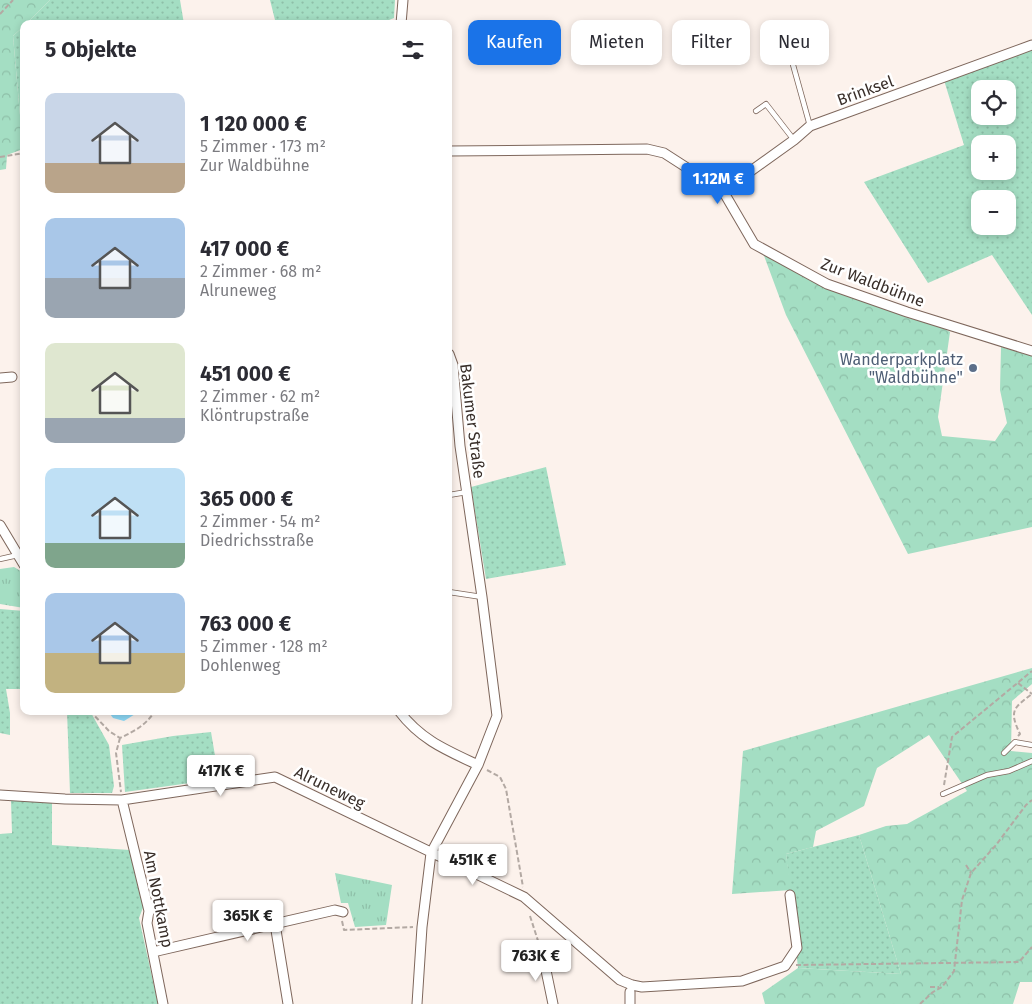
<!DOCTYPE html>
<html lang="de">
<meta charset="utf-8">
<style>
:root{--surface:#fff;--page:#f2f2f3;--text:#2b2b33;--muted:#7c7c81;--accent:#1a73e8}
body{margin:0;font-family:"Fira Sans",sans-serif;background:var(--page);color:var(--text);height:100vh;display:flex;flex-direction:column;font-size:19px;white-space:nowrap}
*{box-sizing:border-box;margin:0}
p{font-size:16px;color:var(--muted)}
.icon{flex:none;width:28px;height:28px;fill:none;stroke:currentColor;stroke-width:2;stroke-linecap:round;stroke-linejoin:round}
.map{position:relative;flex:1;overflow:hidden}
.side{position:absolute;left:20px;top:20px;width:432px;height:695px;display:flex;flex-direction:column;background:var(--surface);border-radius:10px;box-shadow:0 2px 8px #0003}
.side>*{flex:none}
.top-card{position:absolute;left:468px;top:20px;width:475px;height:45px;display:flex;gap:10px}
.tools{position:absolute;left:971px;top:80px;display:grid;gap:10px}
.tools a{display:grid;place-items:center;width:45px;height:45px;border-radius:10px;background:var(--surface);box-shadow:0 2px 8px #0003;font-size:25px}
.price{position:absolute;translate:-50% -42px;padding:0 11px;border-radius:5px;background:#fff;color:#222;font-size:16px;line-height:32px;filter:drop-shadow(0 1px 2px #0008)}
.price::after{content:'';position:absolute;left:50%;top:30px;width:15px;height:11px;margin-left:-8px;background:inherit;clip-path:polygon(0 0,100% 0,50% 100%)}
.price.current{background:var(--accent);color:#fff}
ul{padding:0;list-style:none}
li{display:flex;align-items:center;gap:15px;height:125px;padding:0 25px}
li span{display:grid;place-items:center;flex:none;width:140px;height:100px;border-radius:10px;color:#555}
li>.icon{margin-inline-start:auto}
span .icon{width:60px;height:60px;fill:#fffc;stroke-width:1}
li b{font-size:21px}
h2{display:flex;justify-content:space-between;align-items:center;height:60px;padding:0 25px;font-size:21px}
.pill{padding:0 18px;border-radius:10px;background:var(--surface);box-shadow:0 2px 8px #0003;font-size:18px;line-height:45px}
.pill.current{background:var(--accent);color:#fff}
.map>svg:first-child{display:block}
.grass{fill:url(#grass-dots);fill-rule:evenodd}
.forest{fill:url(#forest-crowns)}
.park{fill:url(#park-tufts)}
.water{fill:#8dd9f7}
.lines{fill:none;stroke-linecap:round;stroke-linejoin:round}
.lane-casing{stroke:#7e675c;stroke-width:6}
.street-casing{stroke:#7e675c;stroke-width:11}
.path{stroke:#b3a9a3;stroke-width:2;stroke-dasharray:5 2.5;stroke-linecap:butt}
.lane{stroke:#fff;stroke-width:4.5}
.street{stroke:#fff;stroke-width:9}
.service-dot{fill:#5c6f8a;stroke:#fff;stroke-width:2}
.labels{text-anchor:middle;stroke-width:5;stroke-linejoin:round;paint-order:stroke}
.street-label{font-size:16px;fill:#382e29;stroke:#fff}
.service-label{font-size:16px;fill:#4e5e75;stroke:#fff;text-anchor:end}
</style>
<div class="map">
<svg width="1032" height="1004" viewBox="0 0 1032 1004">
<defs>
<pattern id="grass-dots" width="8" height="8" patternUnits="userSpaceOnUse" patternTransform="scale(1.25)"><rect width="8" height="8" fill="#a4dec3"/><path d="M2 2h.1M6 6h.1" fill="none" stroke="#8ebfa8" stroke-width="1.8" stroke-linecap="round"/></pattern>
<pattern id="forest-crowns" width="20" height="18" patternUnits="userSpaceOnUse" patternTransform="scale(1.25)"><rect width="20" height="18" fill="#a4dec3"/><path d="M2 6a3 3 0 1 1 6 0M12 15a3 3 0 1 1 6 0" fill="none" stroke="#8ebfa8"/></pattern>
<pattern id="park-tufts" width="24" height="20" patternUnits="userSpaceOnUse" patternTransform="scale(1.25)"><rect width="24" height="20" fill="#a4dec3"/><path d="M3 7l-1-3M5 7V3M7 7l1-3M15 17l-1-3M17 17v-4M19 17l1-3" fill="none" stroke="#8ebfa8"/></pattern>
</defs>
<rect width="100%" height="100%" fill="#fcf2ec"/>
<path class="grass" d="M50,0h130l4,24h-158z
M270,0h125l-1,18 -15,6h-103z
M24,26v123h-1l-10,-113z
M1032,45v270l-40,-60 -64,28 -64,-101 100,-37 -21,-68zM980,89h28v27h-28zM980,144h28v27h-28zM980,199h28v27h-28z
M546,467l20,98 -80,14 -15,-92z
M0,609l24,2 -1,78h-17l4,24v22l-10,-2z
M67,711h23l19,34 5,41 -2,7h-42z
M211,732l8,47 -94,13 -3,-47 51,-9z
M11,801h41v44l78,5 14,55 -5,13 19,86h-158v-170l12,-1z
M859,835l42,139 -103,-6 -12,-114z"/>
<path class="forest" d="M0,0h50l-24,24h-2v2l-11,10 10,113 -16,6 -1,14 -6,1z
M763,253l62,34 81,30 37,11 7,4 -12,85 4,19 53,5 12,-18 -7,-33 1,-43 31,9v171l-124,27 -122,-239z
M1032,668v16l-20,17 -1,50 21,2v229h-12l-7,22h-248l-3,-11 36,-25 103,6 -42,-139 27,-9 21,-2 60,-33 -38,-56 -52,33 -13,38 -48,25 -3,16 -27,7 5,36 -59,4 11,-143z"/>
<path class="park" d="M14,567l10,6v35l-24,-4v-35z
M335,873l57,12 -6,40 -31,2 -7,-24h-7z"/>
<path class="water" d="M108,711h32l-16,10 -11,-3z"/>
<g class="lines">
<g class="lane-casing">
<path id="lane" d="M224,23v1
M790,54l20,72
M756,111l10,-7 28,36
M449,495l18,-3
M0,559l18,-4
M449,592l33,5
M1004,753l11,-11 17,3
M943,794l44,-19 22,-4 23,-10"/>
</g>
<g class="street-casing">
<path id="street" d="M401,24l2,-24
M449,151l198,-2 17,4 59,38 31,53 73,40 80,28 125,39
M723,191l71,-51 16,-14 222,-81
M0,378l12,-1
M0,525l24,40
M399,711c22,29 47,39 79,54
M0,795l65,4 57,1 153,-23 249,120 96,83 12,5 10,2 100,-6 43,-15 12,-18 -7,-53
M122,800l27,111 -2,12 16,81
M275,924l13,80
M153,952l182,-42 8,2
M543,956l10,48
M417,1004l5,-77 9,-74 47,-88 19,-49 -15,-119 -22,-151 -7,-81 -4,-11
M630,1004v-12"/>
</g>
<path class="path" d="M0,14l13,-14
M0,157l24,-4
M1018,683l14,11
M90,711l19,20 11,7c15,-7 26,-13 35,-27
M1018,736l2,-2c-11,-23 -7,-26 12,-40
M120,738l-4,15 5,39
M487,770l13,7 6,12 17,98
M944,785l8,-48 80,-66
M966,865l5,8
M530,916l10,31
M342,921l2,9 69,-3
M796,965l223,-3 13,-15
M930,987h9
M920,1004l13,-12 9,-5 12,-16 8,-71 9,-27 25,-28 30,-40 6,-5"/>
<use href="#lane" class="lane"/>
<use href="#street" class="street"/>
</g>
<circle class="service-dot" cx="973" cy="368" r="5"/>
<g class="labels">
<g class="street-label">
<text transform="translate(865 90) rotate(-20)" y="6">Brinksel</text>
<text transform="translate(873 282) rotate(21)" y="6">Zur Waldbühne</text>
<text transform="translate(473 421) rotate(83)" y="6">Bakumer Straße</text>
<text transform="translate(330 787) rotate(26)" y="6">Alruneweg</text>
<text transform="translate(159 899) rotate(79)" y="6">Am Nottkamp</text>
</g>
<g class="service-label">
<text x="963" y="365">Wanderparkplatz<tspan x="963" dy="18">"Waldbühne"</tspan></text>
</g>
</g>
</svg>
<div class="tools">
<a><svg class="icon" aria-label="locate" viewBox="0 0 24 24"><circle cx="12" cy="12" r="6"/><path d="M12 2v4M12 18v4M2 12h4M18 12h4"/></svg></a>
<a>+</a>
<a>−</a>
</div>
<b class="price current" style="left:718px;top:205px">1.12M €</b>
<b class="price" style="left:221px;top:797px">417K €</b>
<b class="price" style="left:473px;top:886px">451K €</b>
<b class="price" style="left:248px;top:942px">365K €</b>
<b class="price" style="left:536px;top:982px">763K €</b>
<div class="top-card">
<a class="pill current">Kaufen</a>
<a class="pill">Mieten</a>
<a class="pill">Filter</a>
<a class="pill">Neu</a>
</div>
<section class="side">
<h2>5 Objekte<svg class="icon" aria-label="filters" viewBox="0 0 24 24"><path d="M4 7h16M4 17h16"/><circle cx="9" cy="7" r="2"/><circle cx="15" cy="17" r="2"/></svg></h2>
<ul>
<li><span style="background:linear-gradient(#c9d6e8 70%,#b9a48a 0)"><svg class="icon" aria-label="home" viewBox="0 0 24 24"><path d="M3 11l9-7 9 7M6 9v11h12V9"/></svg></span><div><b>1 120 000 €</b><p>5 Zimmer · 173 m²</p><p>Zur Waldbühne</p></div></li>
<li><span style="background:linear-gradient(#a9c7e8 60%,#9aa5b1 0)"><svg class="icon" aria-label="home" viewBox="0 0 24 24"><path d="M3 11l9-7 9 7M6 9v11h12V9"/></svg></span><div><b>417 000 €</b><p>2 Zimmer · 68 m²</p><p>Alruneweg</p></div></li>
<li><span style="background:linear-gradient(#dfe7d0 75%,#9aa5b1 0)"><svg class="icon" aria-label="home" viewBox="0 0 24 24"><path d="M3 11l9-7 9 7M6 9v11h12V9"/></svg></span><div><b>451 000 €</b><p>2 Zimmer · 62 m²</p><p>Klöntrupstraße</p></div></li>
<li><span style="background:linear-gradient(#bfe0f5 75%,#7fa58c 0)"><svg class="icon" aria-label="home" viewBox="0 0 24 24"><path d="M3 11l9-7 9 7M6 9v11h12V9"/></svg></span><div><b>365 000 €</b><p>2 Zimmer · 54 m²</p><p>Diedrichsstraße</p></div></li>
<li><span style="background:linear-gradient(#a9c7e8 60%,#c2b280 0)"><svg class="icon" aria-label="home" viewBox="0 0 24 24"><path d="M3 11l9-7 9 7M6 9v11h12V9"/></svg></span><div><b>763 000 €</b><p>5 Zimmer · 128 m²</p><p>Dohlenweg</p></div></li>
</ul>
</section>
</div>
